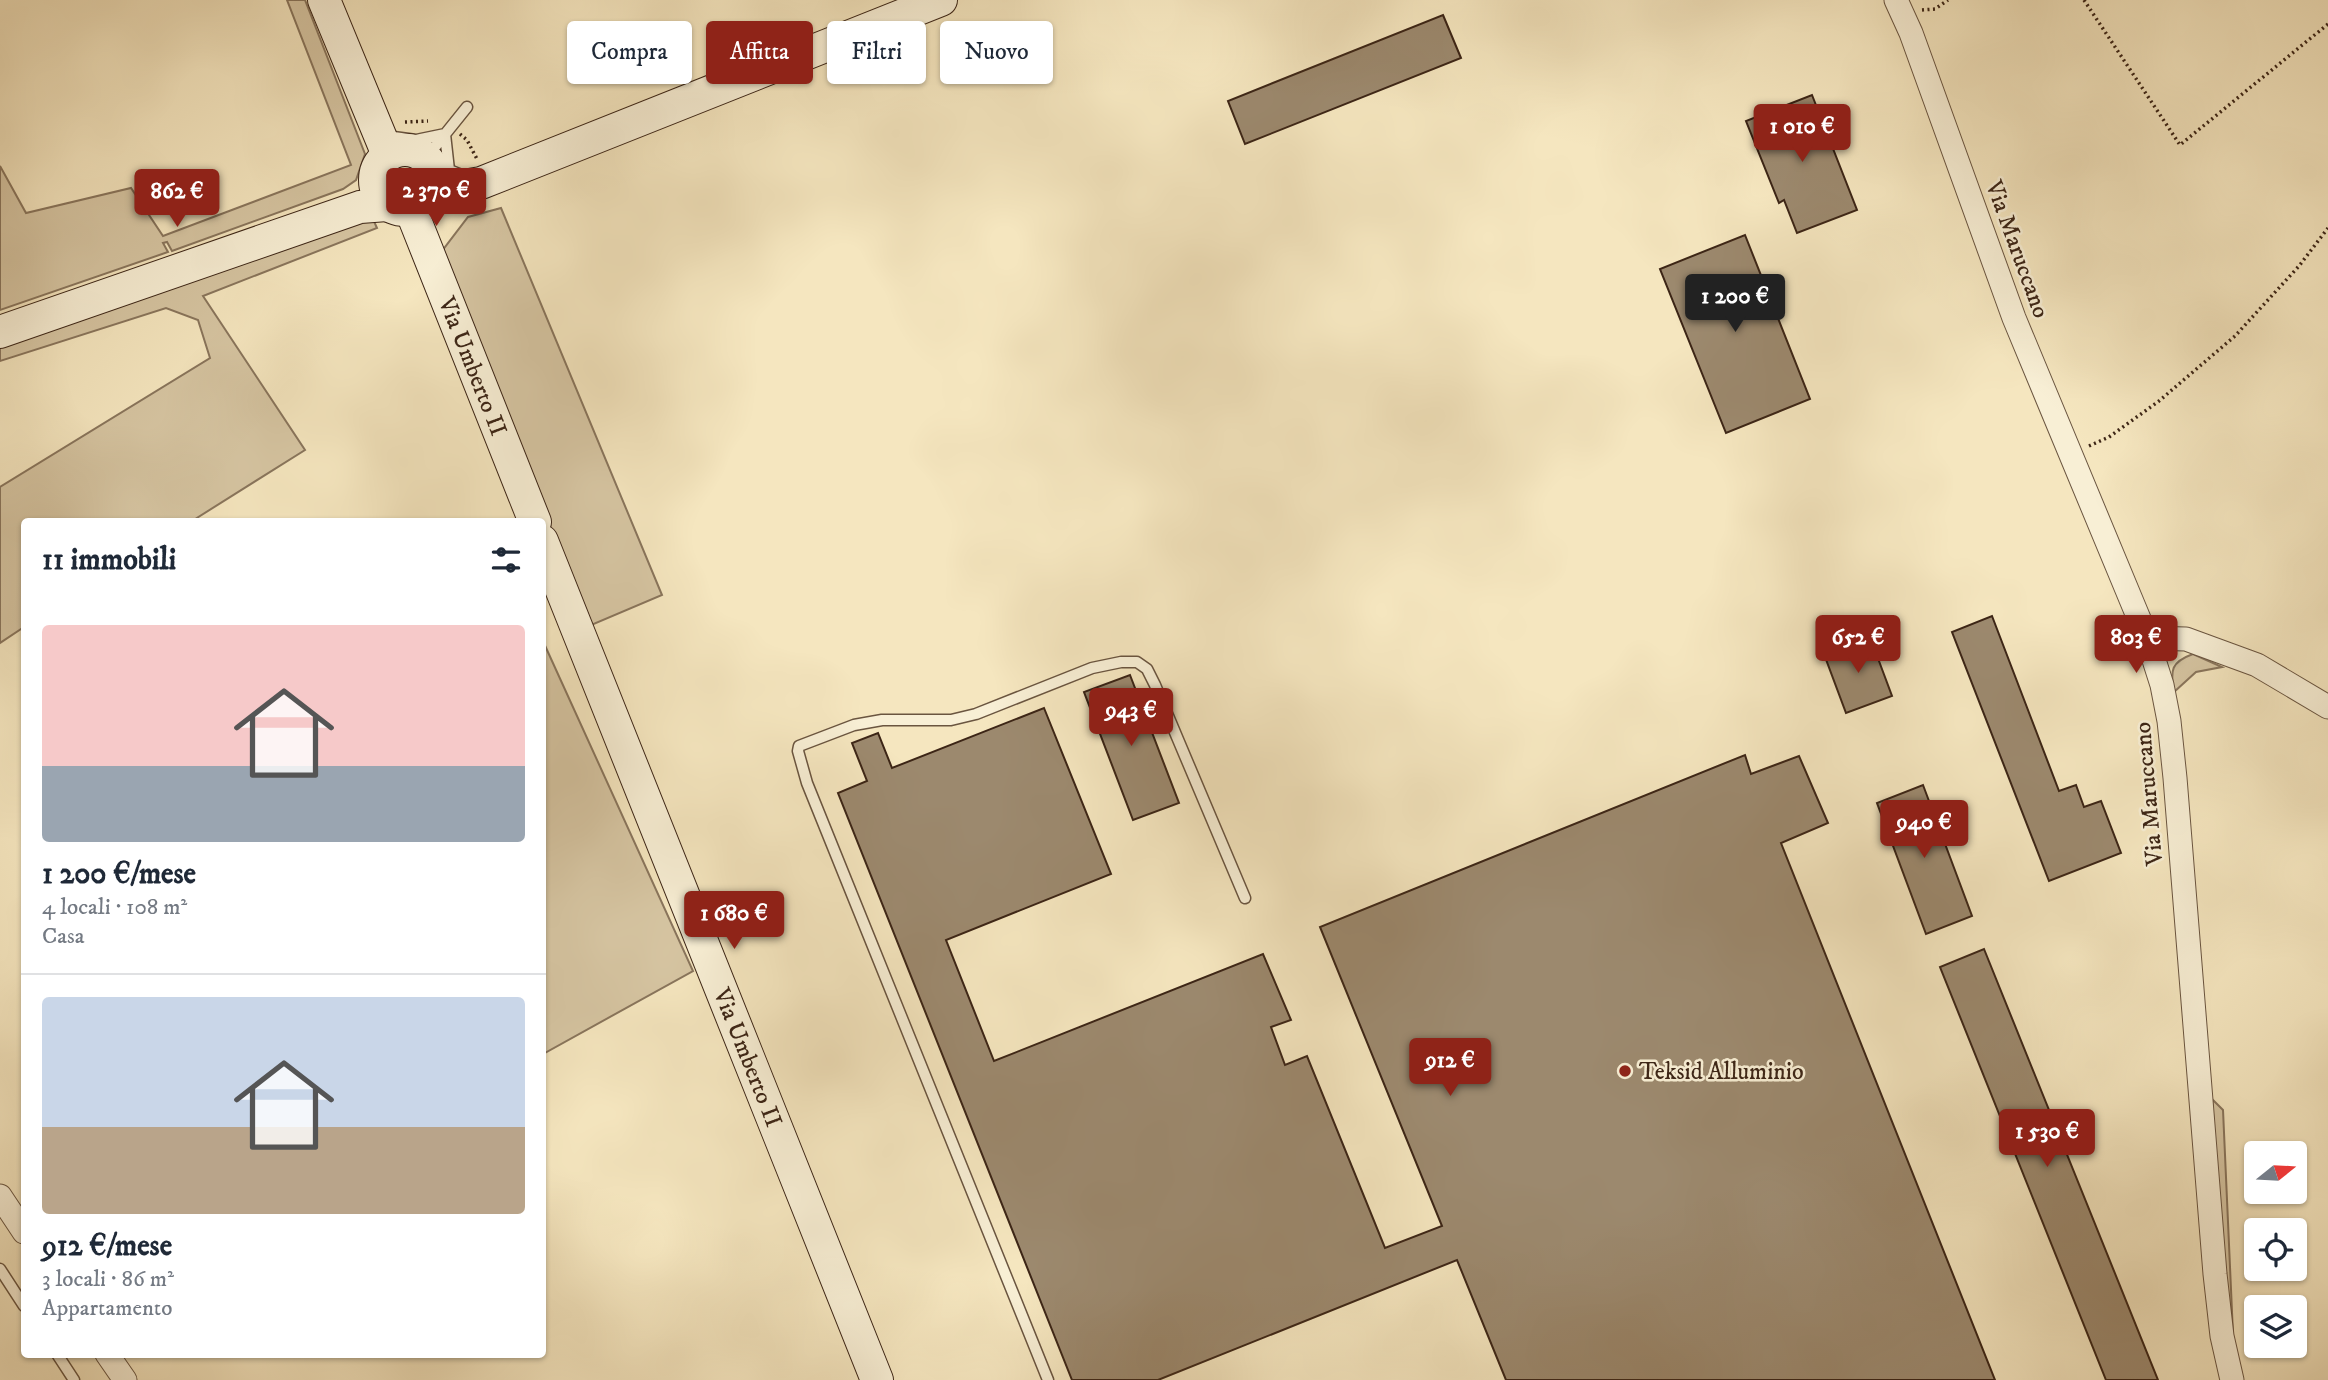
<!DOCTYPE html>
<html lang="it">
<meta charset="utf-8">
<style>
:root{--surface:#fff;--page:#f2f2f3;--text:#1f2937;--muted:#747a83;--line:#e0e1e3;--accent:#8f2418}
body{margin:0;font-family:"IM FELL DW Pica",serif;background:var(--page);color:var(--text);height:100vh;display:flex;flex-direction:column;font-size:26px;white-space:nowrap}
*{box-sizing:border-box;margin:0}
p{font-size:23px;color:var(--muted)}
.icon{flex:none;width:38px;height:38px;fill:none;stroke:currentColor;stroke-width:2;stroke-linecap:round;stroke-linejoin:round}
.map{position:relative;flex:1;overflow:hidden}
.details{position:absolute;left:21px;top:518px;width:525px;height:840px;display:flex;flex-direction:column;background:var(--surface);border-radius:7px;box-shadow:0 2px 5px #0004}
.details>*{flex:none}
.top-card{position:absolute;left:567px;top:21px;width:665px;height:63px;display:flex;gap:14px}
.needle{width:46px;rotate:72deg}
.fabs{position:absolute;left:2244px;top:1141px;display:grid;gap:14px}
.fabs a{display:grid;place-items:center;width:63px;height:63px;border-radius:7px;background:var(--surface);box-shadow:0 2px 5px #0004;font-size:35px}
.price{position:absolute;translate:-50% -60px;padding:0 16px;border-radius:7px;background:var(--accent);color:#fff;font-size:23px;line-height:46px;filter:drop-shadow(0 2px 4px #0008)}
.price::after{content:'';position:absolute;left:50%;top:42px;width:21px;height:16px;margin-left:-10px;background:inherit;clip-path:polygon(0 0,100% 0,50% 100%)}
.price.active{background:#222;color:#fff}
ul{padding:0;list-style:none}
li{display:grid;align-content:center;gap:14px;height:371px;padding:0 21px}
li+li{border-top:2px solid var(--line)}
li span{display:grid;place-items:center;height:217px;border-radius:7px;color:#555}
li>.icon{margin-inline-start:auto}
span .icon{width:126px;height:126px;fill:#fffc;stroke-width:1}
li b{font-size:30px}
h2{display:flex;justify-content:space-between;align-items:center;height:84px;padding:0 21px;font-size:30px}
.pill{padding:0 24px;border-radius:7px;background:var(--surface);box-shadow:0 2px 5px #0004;font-size:24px;line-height:63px}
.pill.active{background:var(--accent);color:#fff}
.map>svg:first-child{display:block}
.green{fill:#d6c5a2;stroke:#89755c;stroke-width:2}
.building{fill:#9c896e;stroke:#3c2516;stroke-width:2}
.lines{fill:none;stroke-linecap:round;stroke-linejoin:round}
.lane-casing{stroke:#6a5540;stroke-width:13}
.street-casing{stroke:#6a5540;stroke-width:25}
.secondary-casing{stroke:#3c2516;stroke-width:34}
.path{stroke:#3c2516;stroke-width:3.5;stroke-dasharray:2 3.5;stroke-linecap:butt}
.lane{stroke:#f8efd5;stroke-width:10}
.street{stroke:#f8efd5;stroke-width:23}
.secondary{stroke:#f8efd5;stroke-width:32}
.poi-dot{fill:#8f2418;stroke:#f8efd5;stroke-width:2.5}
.labels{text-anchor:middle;stroke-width:5;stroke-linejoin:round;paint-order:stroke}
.street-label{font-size:24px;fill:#3c2516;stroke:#f8efd5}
.poi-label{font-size:24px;fill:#3c2516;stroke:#f8efd5;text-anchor:start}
</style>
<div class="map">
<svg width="2328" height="1380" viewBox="0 0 2328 1380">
<rect width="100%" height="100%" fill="#f5e6bf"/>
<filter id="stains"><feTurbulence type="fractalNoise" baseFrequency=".00286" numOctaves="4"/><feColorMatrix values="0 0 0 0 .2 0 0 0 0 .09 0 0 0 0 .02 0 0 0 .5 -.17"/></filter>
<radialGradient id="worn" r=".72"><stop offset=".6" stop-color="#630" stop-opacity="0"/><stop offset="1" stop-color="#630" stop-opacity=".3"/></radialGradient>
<path class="green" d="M287,0h18l60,154 -9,26 -13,9 -171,62 -5,-9 -4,1 5,9 -168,58v-144l26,47 105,-25 32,48 188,-71z
M501,208l161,387 -73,31 -150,-371 29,-38z
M372,217l5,11 -174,68 102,154 -113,71 -168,1v105l-24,16v-156l210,-129 -12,-38 -32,-12 -166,53v-21z
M542,639l151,332 -150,83h-1z
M2193,654l29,13 -26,5 -22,20c-4,-22 -3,-30 19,-38z
M2212,1099l11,11 10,224 -9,-66z"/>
<path class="building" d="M1443,15l18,43 -216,86 -17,-43z
M1812,95l45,115 -60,23 -13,-33 -5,3 -33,-82z
M1745,235l65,164 -84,34 -66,-164z
M1992,616l67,175 17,-6 8,22 17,-6 20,52 -72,28 -97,-249z
M1870,637l22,59 -46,17 -22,-59z
M1130,675l49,128 -46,17 -49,-128z
M1044,708l67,166 -165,66 48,121 269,-107 28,66 -20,7 14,38 22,-9 78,192 57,-22 -122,-299 425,-172 6,19 48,-18 29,67 -47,20 214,537h-489l-49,-120 -299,120h-86l-234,-587 29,-12 -15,-38 26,-10 14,35z
M1923,785l49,131 -46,18 -49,-131z
M1984,949l174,431h-52l-166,-413z"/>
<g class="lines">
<g class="lane-casing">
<path id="lane" d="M386,136l30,4 29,-6 4,36 10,4
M426,158l41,-51
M0,1269l24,37
M57,1354l17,26
M1048,1380l-241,-597 -9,-32 1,-5 55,-21 28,-5h69l25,-6 116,-46 29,-6h16l10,7 8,16 90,213"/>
</g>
<g class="street-casing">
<path id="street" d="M1896,0l15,33 103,285 133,320 15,47 7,36 6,57 40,496 7,62 10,44
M2147,638l39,1 71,26 71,42
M0,1196l24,36
M107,1354l18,26"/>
</g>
<g class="secondary-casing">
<g id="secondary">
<path d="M324,0l64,155"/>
<circle cx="405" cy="180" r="30"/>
<path d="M435,182l23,5 23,-4 460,-183"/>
<path id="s1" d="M411,210l124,312"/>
<path d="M0,332l360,-125 27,-2"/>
<path id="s2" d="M542,541l335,839"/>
</g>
</g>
<path class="path" d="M2084,0l96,145 148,-121
M1922,10l13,-1 13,-9
M405,122l23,-1
M460,134l7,6 10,19
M2089,446l20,-9 50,-36 76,-65 64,-70 29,-38"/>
<use href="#lane" class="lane"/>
<use href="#street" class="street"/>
<use href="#secondary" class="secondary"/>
</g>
<circle class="poi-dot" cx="1625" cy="1071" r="7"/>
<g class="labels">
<g class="street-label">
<text transform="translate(2018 249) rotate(70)" y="8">Via Maruccano</text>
<text dy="8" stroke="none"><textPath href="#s1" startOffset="168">Via Umberto II</textPath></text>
<text transform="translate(2148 794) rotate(-95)" y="8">Via Maruccano</text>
<text dy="8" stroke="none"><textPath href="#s2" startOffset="556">Via Umberto II</textPath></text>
</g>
<g class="poi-label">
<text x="1639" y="1079">Teksid Alluminio</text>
</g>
</g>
<rect width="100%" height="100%" filter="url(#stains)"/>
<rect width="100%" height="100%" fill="url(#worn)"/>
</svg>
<div class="fabs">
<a><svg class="needle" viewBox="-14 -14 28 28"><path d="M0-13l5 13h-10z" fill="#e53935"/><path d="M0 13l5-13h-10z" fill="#747a83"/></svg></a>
<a><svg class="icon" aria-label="locate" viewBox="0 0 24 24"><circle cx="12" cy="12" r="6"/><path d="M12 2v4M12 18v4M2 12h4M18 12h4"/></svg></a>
<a><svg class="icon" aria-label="layers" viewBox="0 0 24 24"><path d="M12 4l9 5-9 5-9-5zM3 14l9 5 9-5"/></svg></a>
</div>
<b class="price" style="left:1802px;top:164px">1 010 €</b>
<b class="price" style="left:436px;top:228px">2 370 €</b>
<b class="price" style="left:177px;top:229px">862 €</b>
<b class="price active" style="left:1735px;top:334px">1 200 €</b>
<b class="price" style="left:1858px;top:675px">652 €</b>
<b class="price" style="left:2136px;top:675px">803 €</b>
<b class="price" style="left:1131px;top:748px">943 €</b>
<b class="price" style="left:1924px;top:860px">940 €</b>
<b class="price" style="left:734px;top:951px">1 680 €</b>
<b class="price" style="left:1450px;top:1098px">912 €</b>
<b class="price" style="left:2047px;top:1169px">1 530 €</b>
<div class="top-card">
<a class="pill">Compra</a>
<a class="pill active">Affitta</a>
<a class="pill">Filtri</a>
<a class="pill">Nuovo</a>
</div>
<section class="details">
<h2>11 immobili<svg class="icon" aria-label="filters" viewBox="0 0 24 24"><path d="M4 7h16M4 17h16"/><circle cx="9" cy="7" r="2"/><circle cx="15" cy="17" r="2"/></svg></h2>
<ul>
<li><span style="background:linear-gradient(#f6c9c9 65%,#9aa5b1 0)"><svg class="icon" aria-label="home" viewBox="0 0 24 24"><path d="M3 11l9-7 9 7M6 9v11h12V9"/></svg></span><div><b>1 200 €/mese</b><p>4 locali · 108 m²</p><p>Casa</p></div></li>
<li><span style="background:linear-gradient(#c9d6e8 60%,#b9a48a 0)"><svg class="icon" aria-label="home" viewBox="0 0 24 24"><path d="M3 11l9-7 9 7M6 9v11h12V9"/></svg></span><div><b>912 €/mese</b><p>3 locali · 86 m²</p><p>Appartamento</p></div></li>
</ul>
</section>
</div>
